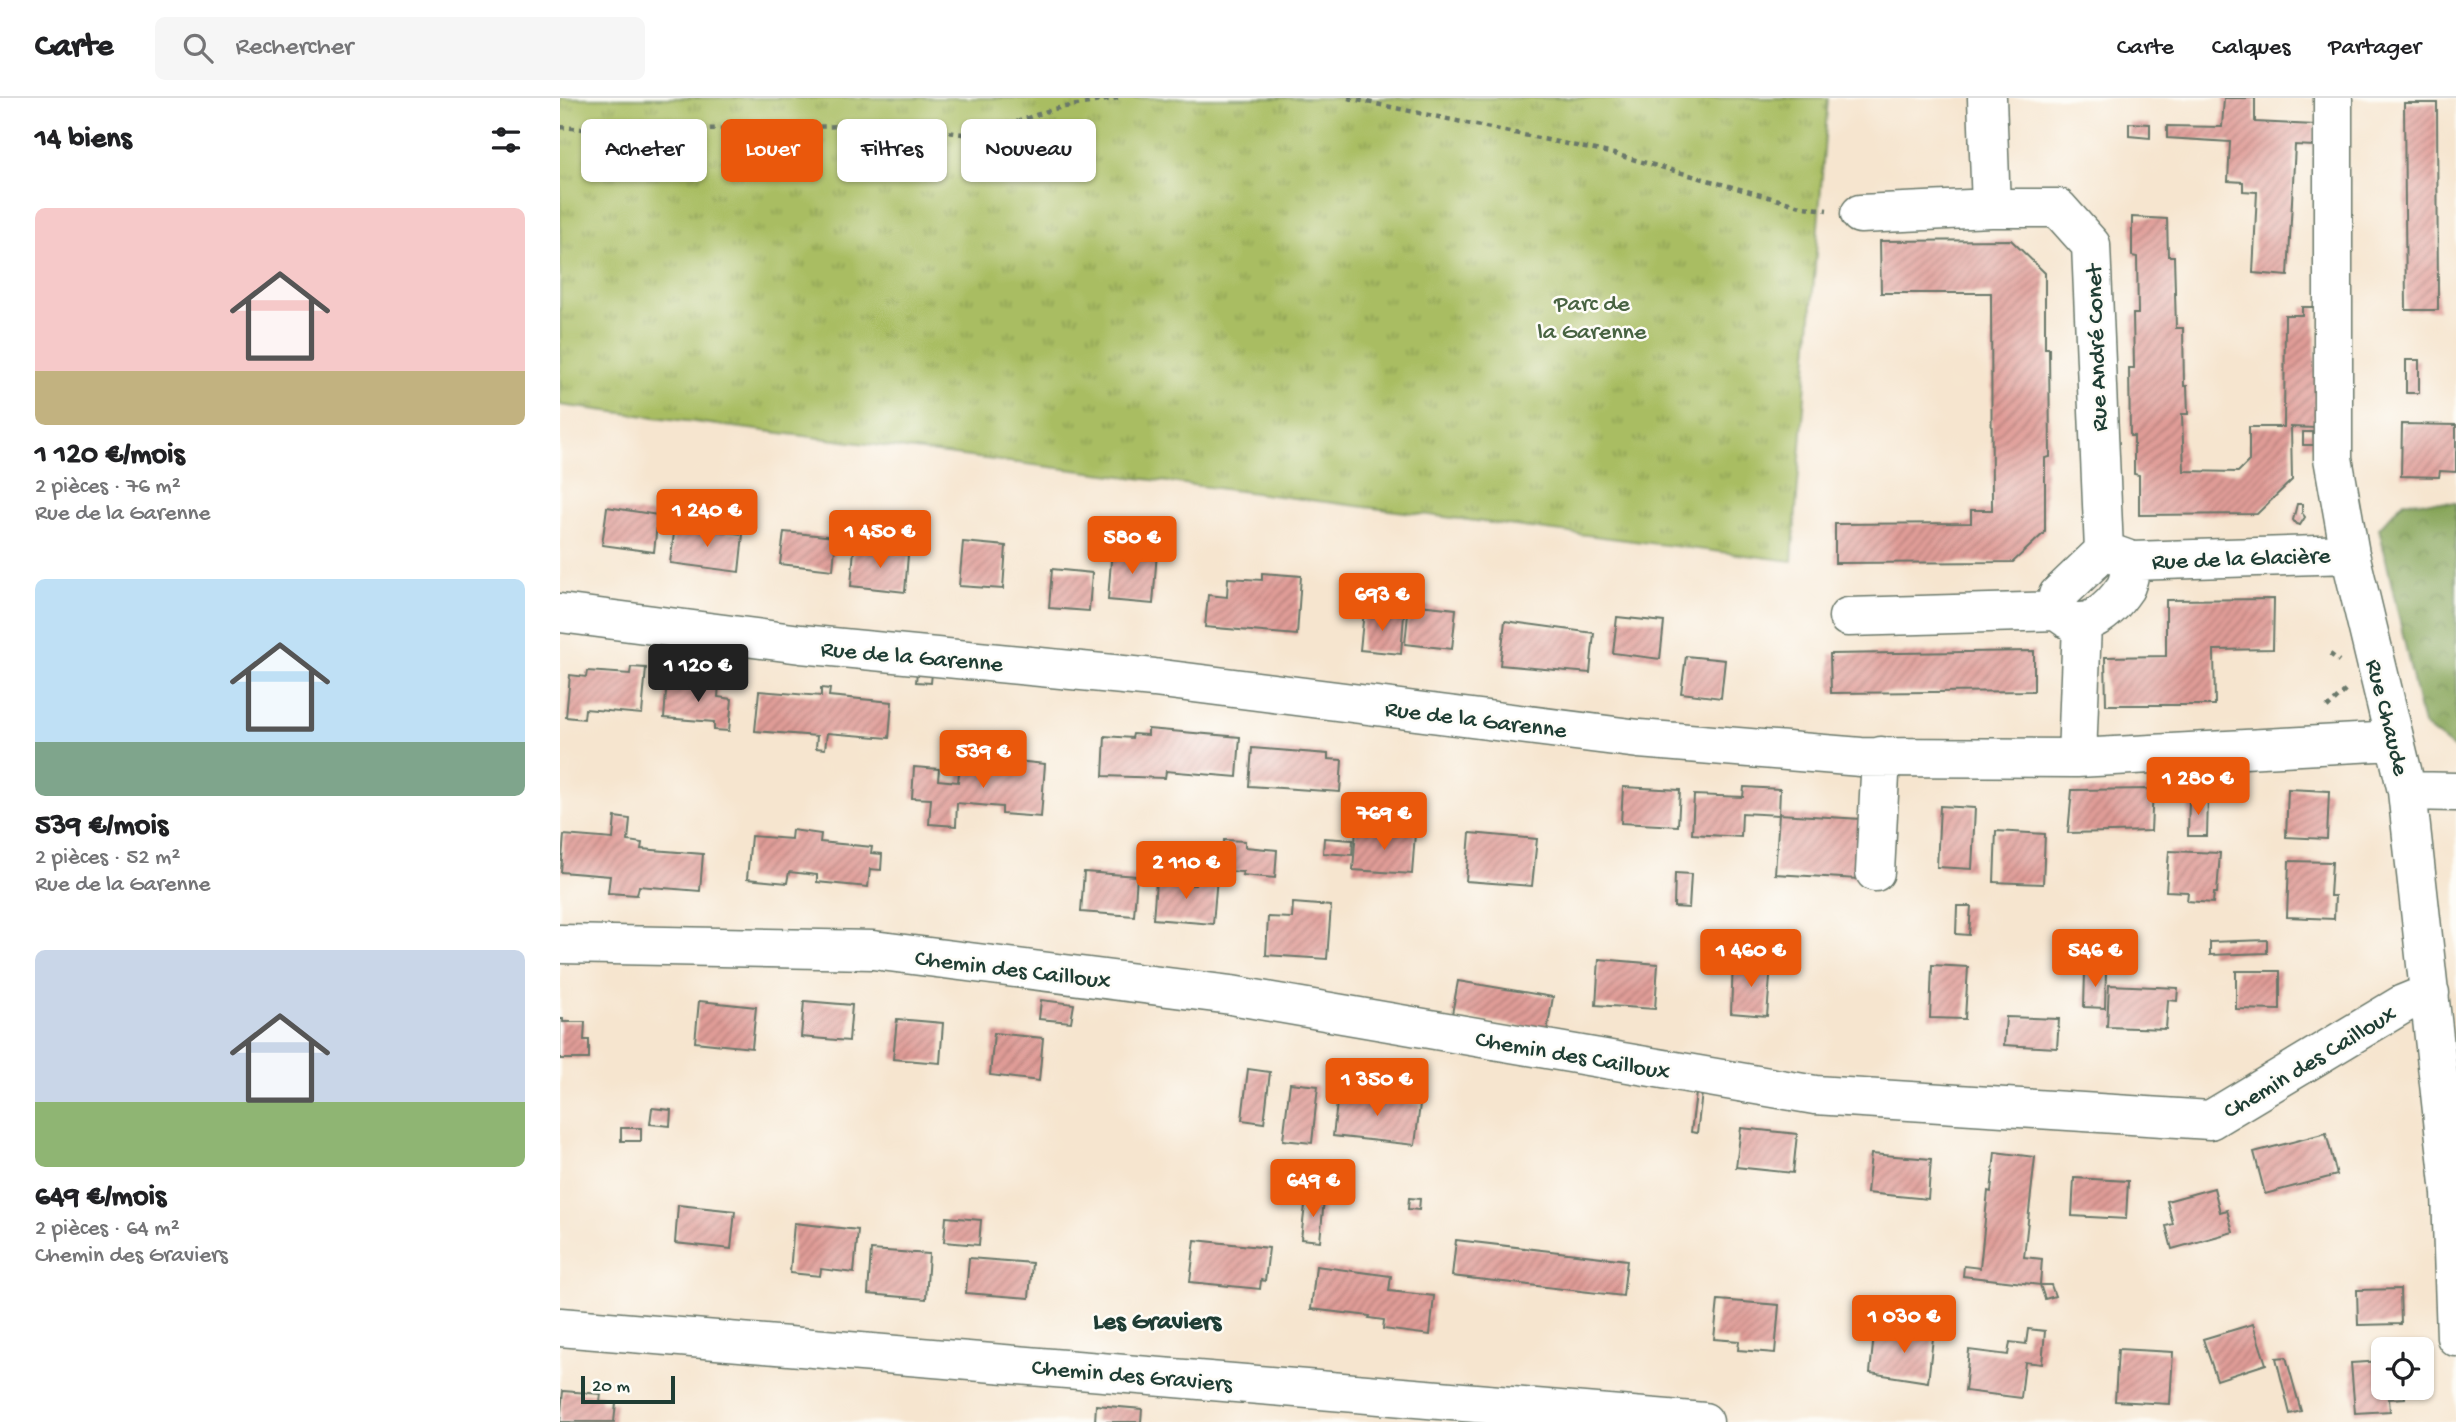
<!DOCTYPE html>
<html lang="fr">
<meta charset="utf-8">
<style>
:root{--surface:#fff;--page:#f6f6f6;--text:#202124;--muted:#757577;--line:#e0e0e0;--accent:#ea580c}
body{margin:0;font-family:"Gochi Hand",sans-serif;background:var(--page);color:var(--text);height:100vh;display:flex;flex-direction:column;font-size:26px;white-space:nowrap}
*{box-sizing:border-box;margin:0}
p{font-size:23px;color:var(--muted)}
.icon{flex:none;width:38px;height:38px;fill:none;stroke:currentColor;stroke-width:2;stroke-linecap:round;stroke-linejoin:round}
.map{position:relative;flex:1;overflow:hidden}
.details{display:flex;flex-direction:column;background:var(--surface);width:560px}
.details>*{flex:none}
.top-card{position:absolute;left:21px;top:21px;width:665px;height:63px;display:flex;gap:14px}
.fabs{position:absolute;left:1811px;top:1239px;display:grid;gap:14px}
.fabs a{display:grid;place-items:center;width:63px;height:63px;border-radius:10px;background:var(--surface);box-shadow:0 2px 5px #0004;font-size:35px}
.scale{position:absolute;left:21px;bottom:18px;width:94px;box-sizing:border-box;padding-left:7px;border:4px solid #1f3d34;border-top:0;font-size:19px;line-height:24px;white-space:nowrap;color:#1f3d34;-webkit-text-stroke:5px #fdfcf7;paint-order:stroke}
.price{position:absolute;translate:-50% -60px;padding:0 16px;border-radius:7px;background:var(--accent);color:#fff;font-size:23px;line-height:46px;filter:drop-shadow(0 2px 4px #0008)}
.price::after{content:'';position:absolute;left:50%;top:42px;width:21px;height:16px;margin-left:-10px;background:inherit;clip-path:polygon(0 0,100% 0,50% 100%)}
.price.selected{background:#222;color:#fff}
ul{padding:0;list-style:none}
li{display:grid;align-content:center;gap:14px;height:371px;padding:0 35px}
li span{display:grid;place-items:center;height:217px;border-radius:10px;color:#555}
li>.icon{margin-inline-start:auto}
span .icon{width:126px;height:126px;fill:#fffc;stroke-width:1}
li b{font-size:30px}
h2{display:flex;justify-content:space-between;align-items:center;height:84px;padding:0 35px;font-size:30px}
.pill{padding:0 24px;border-radius:10px;background:var(--surface);box-shadow:0 2px 5px #0004;font-size:24px;line-height:63px}
.pill.selected{background:var(--accent);color:#fff}
header{display:flex;align-items:center;gap:42px;box-sizing:border-box;height:98px;padding:0 35px;background:var(--surface);border-bottom:2px solid var(--line)}
header strong{font-size:33px}
nav{display:flex;gap:38px;margin-inline-start:auto;font-size:24px}
.search{width:490px;height:63px;background:var(--page);display:flex;align-items:center;gap:18px;box-sizing:border-box;padding:0 24px;border-radius:10px;color:var(--muted);font-size:26px}
main{display:flex;flex:1;min-height:0}
.map>svg:first-child{display:block}
.grass{fill:url(#grass-tufts);stroke:#647d4b;stroke-width:2}
.forest{fill:url(#forest-crowns);stroke:#527046;stroke-width:2}
.building{fill:url(#building-hatch)}
.lines{fill:none;stroke-linecap:round;stroke-linejoin:round}
.minor-casing{stroke:#6a786a;stroke-width:41}
.path{stroke:#6a786a;stroke-width:4.5;stroke-dasharray:5 5;stroke-linecap:butt}
.minor{stroke:#fff;stroke-width:38}
.labels{text-anchor:middle;stroke-width:5;stroke-linejoin:round;paint-order:stroke}
.park-label{font-size:24px;fill:#486342;stroke:#fdfcf7}
.street-label{font-size:24px;fill:#1f3d34;stroke:#fdfcf7}
.neighbourhood-label{font-size:26px;font-weight:bold;fill:#1f3d34;stroke:#fdfcf7}
</style>
<header>
<strong>Carte</strong>
<div class="search"><svg class="icon" aria-label="search" viewBox="0 0 24 24"><circle cx="10" cy="10" r="6"/><path d="M15 15l6 6"/></svg>Rechercher</div>
<nav><a>Carte</a><a>Calques</a><a>Partager</a></nav>
</header>
<main>
<section class="details">
<h2>14 biens<svg class="icon" aria-label="filters" viewBox="0 0 24 24"><path d="M4 7h16M4 17h16"/><circle cx="9" cy="7" r="2"/><circle cx="15" cy="17" r="2"/></svg></h2>
<ul>
<li><span style="background:linear-gradient(#f6c9c9 75%,#c2b280 0)"><svg class="icon" aria-label="home" viewBox="0 0 24 24"><path d="M3 11l9-7 9 7M6 9v11h12V9"/></svg></span><div><b>1 120 €/mois</b><p>2 pièces · 76 m²</p><p>Rue de la Garenne</p></div></li>
<li><span style="background:linear-gradient(#bfe0f5 75%,#7fa58c 0)"><svg class="icon" aria-label="home" viewBox="0 0 24 24"><path d="M3 11l9-7 9 7M6 9v11h12V9"/></svg></span><div><b>539 €/mois</b><p>2 pièces · 52 m²</p><p>Rue de la Garenne</p></div></li>
<li><span style="background:linear-gradient(#c9d6e8 70%,#8fb573 0)"><svg class="icon" aria-label="home" viewBox="0 0 24 24"><path d="M3 11l9-7 9 7M6 9v11h12V9"/></svg></span><div><b>649 €/mois</b><p>2 pièces · 64 m²</p><p>Chemin des Graviers</p></div></li>
</ul>
</section>
<div class="map">
<svg width="1896" height="1324" viewBox="0 0 1896 1324">
<defs>
<pattern id="grass-tufts" width="24" height="20" patternUnits="userSpaceOnUse" patternTransform="scale(1.75)"><rect width="24" height="20" fill="#a9bd62"/><path d="M3 7l-1-3M5 7V3M7 7l1-3M15 17l-1-3M17 17v-4M19 17l1-3" fill="none" stroke="#899b52"/></pattern>
<pattern id="forest-crowns" width="20" height="18" patternUnits="userSpaceOnUse" patternTransform="scale(1.75)"><rect width="20" height="18" fill="#86a458"/><path d="M2 6a3 3 0 1 1 6 0M12 15a3 3 0 1 1 6 0" fill="none" stroke="#6d874a"/></pattern>
<pattern id="building-hatch" width="6" height="6" patternUnits="userSpaceOnUse" patternTransform="scale(1.75)"><rect width="6" height="6" fill="#e09c97"/><path d="M-1 1l2-2M0 6l6-6M5 7l2-2" fill="none" stroke="#b5807c"/></pattern>
</defs>
<rect width="100%" height="100%" fill="#fdfcf7"/>
<filter id="ink" filterUnits="userSpaceOnUse"><feTurbulence type="fractalNoise" baseFrequency=".0143" numOctaves="2"/><feDisplacementMap in="SourceGraphic" scale="14" xChannelSelector="R" yChannelSelector="G"/><feConvolveMatrix kernelMatrix="1 2 1 2 8 2 1 2 1" color-interpolation-filters="sRGB"/></filter>
<filter id="wash" filterUnits="userSpaceOnUse"><feTurbulence type="fractalNoise" baseFrequency=".00686" numOctaves="4" result="noise"/><feDisplacementMap in="SourceGraphic" scale="28" xChannelSelector="R" yChannelSelector="G"/><feGaussianBlur stdDeviation="1.57" result="paint"/><feColorMatrix in="noise" values="0 0 0 0 0 0 0 0 0 0 0 0 0 0 0 0 0 1.4 0 .05"/><feComposite in="paint" operator="in"/></filter>
<g filter="url(#wash)">
<rect width="100%" height="100%" fill="#f6e5cf"/>
<path class="grass" d="M0,0h1268l-36,463 -1232,-156z"/>
<path class="forest" d="M1844,403l52,2v247l-33,-25 -44,-197z"/>
<g id="blocks">
<path class="building" d="M1664,0h31v24l60,3 -1,21 -19,-1 -7,131 -35,-3 4,-81 -14,-1v-9l-15,-1 2,-39 -63,-4v-12l55,1z
M1844,5h33l1,207h-32z
M1569,25l21,1v14l-21,-2z
M1572,119l35,2 1,37h6l2,72h7l1,58h3l1,28h-6l2,57 54,1 11,-11v-34h35l1,-112h17v-8h13l1,121 -25,-1 1,53 -35,34 -118,1v-40l-5,-1v-38h-4l-1,-68h5l-1,-54h5l-1,-57 -5,-1z
M1451,142l34,33v75h4l1,109 -5,1v74l-32,30 -178,1v-39l136,-1v-13h21l-1,-217h-110l-1,-52z
M1846,262h13v33h-13z
M1842,326l54,1v47l-16,-1 -1,6 -38,-1z
M1743,334h10l1,13h-11z
M1737,406h5v9l3,4 -5,8 -4,-1 -3,-4z
M47,409l51,8 -4,37 -52,-7z
M115,428l68,8 -4,38 -69,-9z
M224,434l52,5 -3,33 -53,-6z
M403,444l43,4 -3,43 -44,-3z
M552,450l45,4 -4,52 -45,-4z
M294,451l54,6 -3,37 -54,-6z
M492,471l40,4 -3,38 -40,-3z
M702,475l39,3 -4,59 -92,-8 3,-32 19,2 1,-19 34,2z
M1714,501l-1,50 -59,1 1,55h-109l-1,-48 61,-1v-56z
M849,506l47,5 -4,40 -47,-5z
M804,513l40,4 -3,39 -41,-4z
M1057,519l47,5 -4,37 -47,-6z
M945,523l89,12 -4,40 -90,-8z
M1474,553v40l-203,2 -1,-39z
M1126,558l39,4 -4,38 -40,-5z
M71,569l15,1 -4,46 -57,-5 -1,10 -18,-2 4,-42 16,2 1,-6 43,3z
M357,574l15,1 -1,10 -15,-1z
M107,582l52,4 -1,13 14,2 -3,32 -15,-1v-8l-50,-4z
M261,590l9,1 -1,7 63,6 -3,36 -62,-5 -2,16 -9,-1 1,-12 -62,-5 4,-40 62,5z
M588,631l92,8 -3,40 -71,-6 -1,7 -62,-2 2,-40 27,2 1,-4 15,1z
M692,650l76,6v5l14,1 -2,32 -91,-6z
M446,662l39,4 -4,53 -39,-3v-7l-45,-4 -1,23 -27,-2 2,-25 -19,-1 2,-31 25,2 -1,11 20,2 2,-18 45,3z
M1063,689l57,3 -2,36 -57,-3z
M1184,689l36,2 -1,26 -37,-2 -1,24 -49,-3 2,-39 49,2z
M1593,691l-2,42 -83,2 4,-43z
M1728,691l41,2 -2,48 -41,-2z
M1629,700h19l-1,38h-19z
M1380,708l35,2 -3,61 -35,-2z
M1219,716l82,5 -3,60 -83,-5z
M55,719l15,2 -2,22 14,2 -1,6 62,5 -3,37 -61,-5 -2,9 -29,-2 2,-17 -49,-4 3,-37 49,4z
M796,731l59,4 -3,41 -59,-4z
M232,732l29,4 -1,8 52,5 -1,6 11,1 -1,16 -11,-1 -2,18 -51,-5v-7l-28,-3 -2,11 -40,-4 4,-43 40,3z
M1436,733l49,3 -2,50 -49,-2z
M910,735l67,6 -5,47 -66,-5z
M764,740l29,2 -1,15 -29,-2z
M664,742l21,1v6l32,3 -2,28 -33,-3 1,-3 -21,-1z
M1609,753l51,2 -3,40h-3l-1,10 -26,-2 1,-9 -22,-1z
M1729,763l43,1 -2,34h5l-1,23 -47,-2z
M524,774l53,4 -3,40 -53,-4z
M1115,775l16,1 -2,34 -15,-1z
M636,778l21,1 -4,47 -60,-5 3,-37 39,3z
M733,805l38,3 -4,53 -61,-4 2,-38 24,1z
M1397,808h14l-2,29 -13,-1z
M1707,842v13l-57,2v-13z
M1039,861l59,5 -3,45 -59,-4z
M1173,864l38,2 -4,52 -36,-3z
M1372,867l36,2 -3,52 -35,-1z
M1525,873h21l-1,37 -21,-1z
M1676,873h44v39l-44,-1z
M898,883l95,16 -6,34 -95,-17z
M1549,887l69,3 -1,13 -9,-1 -2,29 -59,-2z
M481,902l33,4 -3,18 -32,-3z
M139,903l57,6 -4,41 -57,-6z
M244,903l48,4 -3,36 -48,-4z
M1446,919l53,2 -2,29 -53,-3z
M0,921h3v3h22l-1,18h5v19h-29z
M337,921l46,4 -3,40 -47,-4z
M434,935l49,5 -4,43 -49,-6z
M688,971l22,3 -6,51 -22,-3z
M730,985l28,3 -6,57 -29,-3z
M806,993l41,4 -1,8 14,1 -5,41 -82,-9 5,-41 27,3z
M1136,995h6l-5,40 -6,-1z
M92,1010l19,2 -1,16 -20,-2z
M61,1030h20v13h-20z
M1181,1030l56,6 -4,39 -57,-6z
M1766,1035l11,42 -72,19 -11,-42z
M1435,1054l40,5 -11,100 18,2 -2,26 -77,-9 1,-10 16,2 8,-77 3,1z
M1311,1056l60,5 -3,40 -61,-6z
M1514,1080l54,3 -2,38 -54,-3z
M1654,1090l6,24 7,-2 6,22 -61,17 -6,-23 7,-2 -6,-23z
M746,1099l18,2 -4,42 -19,-2z
M849,1100l11,1 -1,11 -11,-1z
M118,1107l57,6 -4,38 -56,-6z
M386,1119l35,3 -2,25 -35,-3z
M234,1125l64,7 -4,43 -33,-4 -1,7 -30,-3z
M635,1142l74,8 -4,33 -4,-1 -1,9 -70,-7z
M896,1142l171,20 -4,36 -171,-20z
M311,1152l58,4 -3,45 -58,-5z
M409,1160l63,5 -3,35 -63,-5z
M756,1168l75,10 -2,15 45,5 -4,39 -47,-6 1,-9 -15,-2 1,-2 -59,-7z
M1480,1187h11l4,11 -10,3z
M1840,1191l1,35 -43,1 -1,-35z
M1158,1202l61,5 -4,48 -37,-3 1,-9 -25,-2z
M1693,1226l13,40 -49,16 -14,-41z
M1347,1229l27,2 -6,53 -58,-9 4,-38 31,4z
M1468,1231l17,2 -3,33 -17,-2 -4,36 -56,-7 4,-41 39,5 2,-13 16,2z
M1558,1251l55,3 -3,52 -55,-3z
M1726,1259l15,54 -11,3 -14,-56z
M1824,1263v27h20l1,10 -16,1 1,12 -35,2 -4,-50z
M3,1293l38,3 -1,8 16,1 -2,19h-54z
M536,1307l46,4 -1,13h-46z"/>
</g>
</g>
<g filter="url(#ink)">
<use href="#blocks" fill-opacity="0" stroke="#6a786a" stroke-width="2"/>
<g class="lines">
<g class="minor-casing">
<path id="minor" d="M1427,0l4,110h67l33,37 13,306
M1773,0v360l17,96 57,237 44,402 5,144
M1300,116l131,-6
M1572,463l218,-7
M0,515l241,31 353,34 485,61 222,18 216,1 318,-17
M1288,519l210,-6c24,27 52,-1 67,-23 4,-7 5,-19 7,-27l-28,-10 -46,44v16
M1517,660l5,-135
M1847,693l49,1
M1315,774l6,-116
M0,846l313,6 358,45 584,100 395,25 193,-116 27,-11
M0,1229l1144,95"/>
</g>
<path class="path" d="M788,0l266,56 190,53 23,3
M0,29l47,4 290,-6 80,11 76,-27 65,-11
M1770,556l9,7
M1767,610l19,-18"/>
<use href="#minor" class="minor"/>
</g>
</g>
<g class="labels">
<g class="park-label">
<text x="1032" y="212">Parc de<tspan x="1032" dy="28">la Garenne</tspan></text>
</g>
<g class="street-label">
<text transform="translate(1535 250) rotate(-92)" y="8">Rue André Conet</text>
<text transform="translate(1681 459) rotate(-2)" y="8">Rue de la Glacière</text>
<text transform="translate(352 557) rotate(5)" y="8">Rue de la Garenne</text>
<text transform="translate(1829 619) rotate(76)" y="8">Rue Chaude</text>
<text transform="translate(916 620) rotate(7)" y="8">Rue de la Garenne</text>
<text transform="translate(453 870) rotate(7)" y="8">Chemin des Cailloux</text>
<text transform="translate(1013 956) rotate(10)" y="8">Chemin des Cailloux</text>
<text transform="translate(1749 963) rotate(-31)" y="8">Chemin des Cailloux</text>
<text transform="translate(572 1276) rotate(5)" y="8">Chemin des Graviers</text>
</g>
<g class="neighbourhood-label">
<text x="597" y="1230">Les Graviers</text>
</g>
</g>
</svg>
<div class="fabs">
<a><svg class="icon" aria-label="locate" viewBox="0 0 24 24"><circle cx="12" cy="12" r="6"/><path d="M12 2v4M12 18v4M2 12h4M18 12h4"/></svg></a>
</div>
<div class="scale">20 m</div>
<b class="price" style="left:147px;top:451px">1 240 €</b>
<b class="price" style="left:320px;top:472px">1 450 €</b>
<b class="price" style="left:572px;top:478px">580 €</b>
<b class="price" style="left:822px;top:535px">693 €</b>
<b class="price selected" style="left:138px;top:606px">1 120 €</b>
<b class="price" style="left:423px;top:692px">539 €</b>
<b class="price" style="left:1638px;top:719px">1 280 €</b>
<b class="price" style="left:824px;top:754px">769 €</b>
<b class="price" style="left:626px;top:803px">2 110 €</b>
<b class="price" style="left:1191px;top:891px">1 460 €</b>
<b class="price" style="left:1535px;top:891px">546 €</b>
<b class="price" style="left:817px;top:1020px">1 350 €</b>
<b class="price" style="left:753px;top:1121px">649 €</b>
<b class="price" style="left:1344px;top:1257px">1 030 €</b>
<div class="top-card">
<a class="pill">Acheter</a>
<a class="pill selected">Louer</a>
<a class="pill">Filtres</a>
<a class="pill">Nouveau</a>
</div>
</div>
</main>
